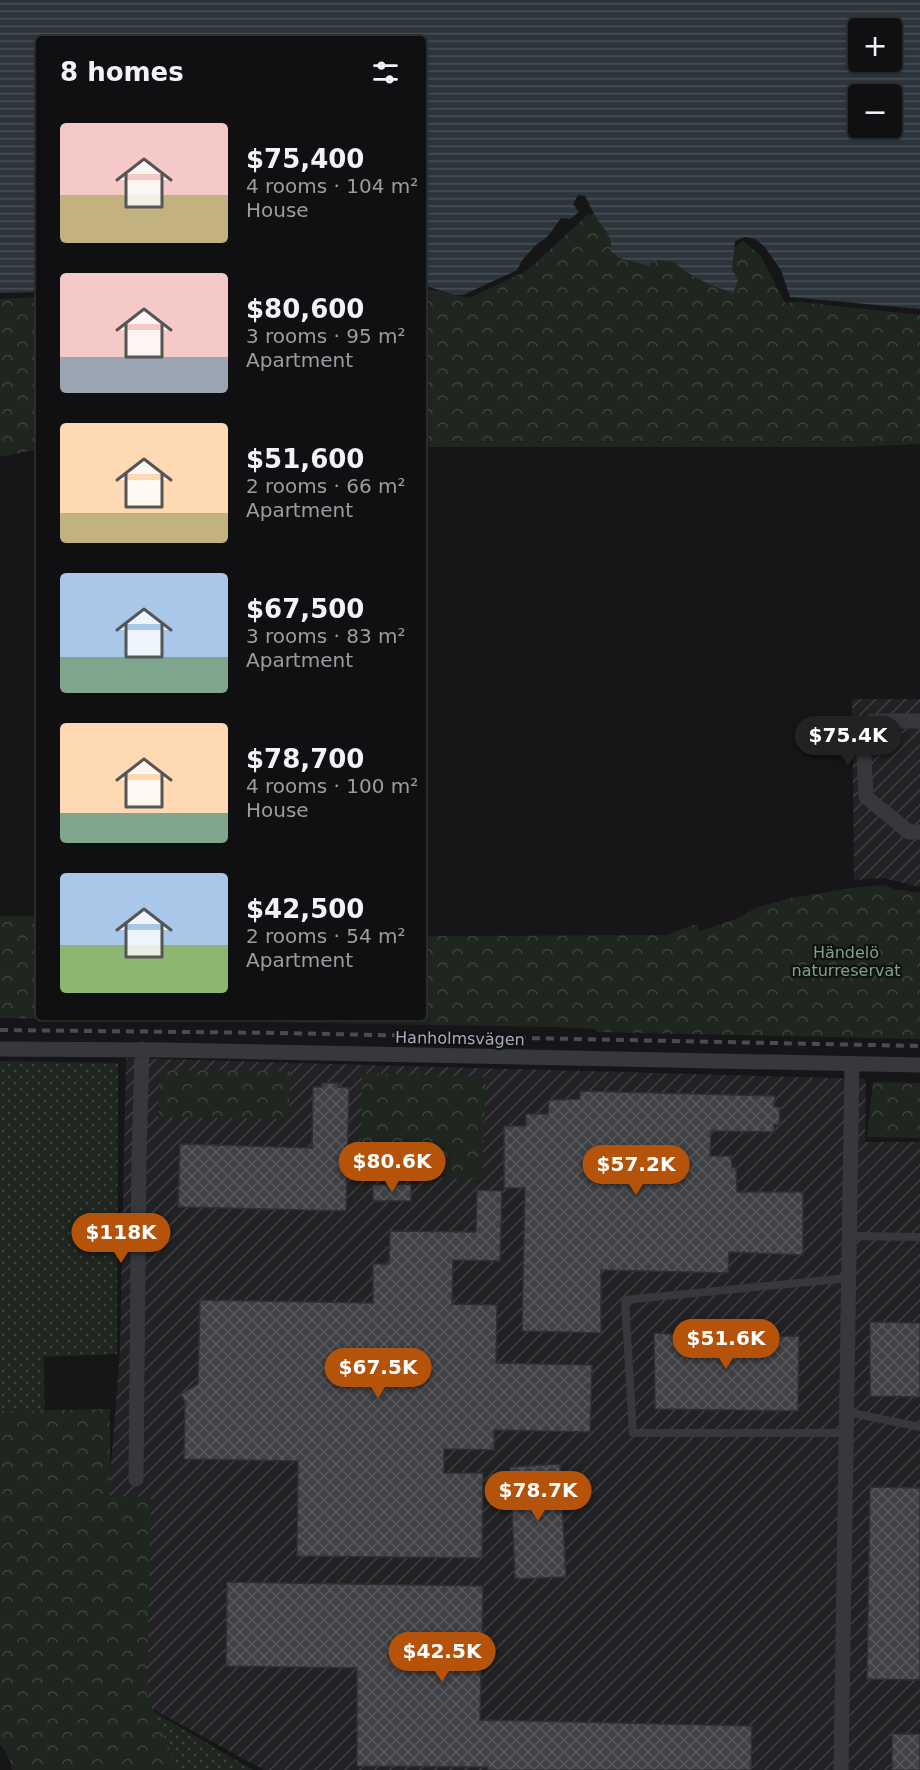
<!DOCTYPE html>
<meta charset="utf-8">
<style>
:root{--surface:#101012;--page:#1e1e20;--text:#f1f3f6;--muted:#9c9d9f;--line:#303032;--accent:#b45309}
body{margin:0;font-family:"DejaVu Sans",sans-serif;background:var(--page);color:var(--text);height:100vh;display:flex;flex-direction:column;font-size:22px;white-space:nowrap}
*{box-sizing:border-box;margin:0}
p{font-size:20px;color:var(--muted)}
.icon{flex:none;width:33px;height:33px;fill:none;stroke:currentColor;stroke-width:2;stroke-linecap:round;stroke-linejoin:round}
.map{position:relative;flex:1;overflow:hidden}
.details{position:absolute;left:36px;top:36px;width:390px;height:984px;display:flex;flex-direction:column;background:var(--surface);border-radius:6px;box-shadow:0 2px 4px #0004,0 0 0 2px var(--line)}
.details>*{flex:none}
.buttons{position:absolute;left:848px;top:18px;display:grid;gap:12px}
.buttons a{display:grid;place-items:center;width:54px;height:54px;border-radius:6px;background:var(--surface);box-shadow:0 2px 4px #0004,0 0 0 2px var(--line);font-size:30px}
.price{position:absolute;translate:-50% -51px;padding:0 14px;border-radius:21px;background:var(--accent);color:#fff;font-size:20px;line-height:39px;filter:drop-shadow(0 2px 3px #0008)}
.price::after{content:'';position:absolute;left:50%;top:36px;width:18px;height:14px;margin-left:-9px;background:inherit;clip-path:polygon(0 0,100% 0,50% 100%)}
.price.selected{background:#222;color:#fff}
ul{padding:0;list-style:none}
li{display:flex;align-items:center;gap:18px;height:150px;padding:0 24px}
li span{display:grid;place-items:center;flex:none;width:168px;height:120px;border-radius:6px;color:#555}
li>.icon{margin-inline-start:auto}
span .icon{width:72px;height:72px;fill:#fffc;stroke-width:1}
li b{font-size:26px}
h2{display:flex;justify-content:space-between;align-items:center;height:72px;padding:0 24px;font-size:26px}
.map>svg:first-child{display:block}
.industrial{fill:url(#industrial-furrows)}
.grass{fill:url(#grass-dots)}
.forest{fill:url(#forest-crowns)}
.water{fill:url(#water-rules);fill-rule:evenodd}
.building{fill:url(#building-cross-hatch);stroke:#303034;stroke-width:1.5}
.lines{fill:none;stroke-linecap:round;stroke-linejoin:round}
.service{stroke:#37383d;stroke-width:8}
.minor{stroke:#37383d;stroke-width:15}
.rail{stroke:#4a4c52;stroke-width:4;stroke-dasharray:8 6;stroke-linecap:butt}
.labels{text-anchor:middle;stroke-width:4.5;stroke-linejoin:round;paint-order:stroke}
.park-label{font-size:16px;fill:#7fa381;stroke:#111113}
.street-label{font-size:16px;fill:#a8adb8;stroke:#111113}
</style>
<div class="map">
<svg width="920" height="1770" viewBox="0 0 920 1770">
<defs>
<pattern id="industrial-furrows" width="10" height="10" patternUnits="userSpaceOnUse" patternTransform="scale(1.5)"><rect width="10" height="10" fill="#222225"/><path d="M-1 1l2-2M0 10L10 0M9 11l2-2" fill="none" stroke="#3f3f43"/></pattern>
<pattern id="grass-dots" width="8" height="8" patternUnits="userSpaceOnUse" patternTransform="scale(1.5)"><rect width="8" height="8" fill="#1e261f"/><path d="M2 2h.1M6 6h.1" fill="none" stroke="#3c433d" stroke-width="1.8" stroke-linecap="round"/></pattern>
<pattern id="forest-crowns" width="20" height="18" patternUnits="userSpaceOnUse" patternTransform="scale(1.5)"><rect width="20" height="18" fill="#1e261f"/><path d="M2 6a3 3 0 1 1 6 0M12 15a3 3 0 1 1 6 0" fill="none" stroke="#3c433d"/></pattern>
<pattern id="water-rules" width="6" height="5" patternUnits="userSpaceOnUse" patternTransform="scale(1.5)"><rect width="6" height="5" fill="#2c353c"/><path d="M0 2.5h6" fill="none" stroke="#485056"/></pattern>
<pattern id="building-cross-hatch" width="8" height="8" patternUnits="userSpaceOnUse" patternTransform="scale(1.5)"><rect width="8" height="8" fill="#404145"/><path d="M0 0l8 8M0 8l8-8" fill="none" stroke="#595a5e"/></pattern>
</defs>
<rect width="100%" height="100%" fill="#161618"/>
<path class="industrial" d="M852,699h68v188l-36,-9 -30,2z
M126,1058l740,21 -1,63h55v628h-656l-128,-70 -28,-198 12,-152z"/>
<path class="grass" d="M0,1061l118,2 -1,291 -73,3 1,101 60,42 28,200 120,70h-229l-24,-25z"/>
<path class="forest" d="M621,207l100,50 22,-16 18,15 24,47 15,-1 120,13v129l-67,3h-430v-159l47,10 58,-28 59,-55z
M39,297v152l-39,8v-158z
M884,885l10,4 26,4v146l-323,-7 -2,-3 -38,-2 -557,-9v-102h39v101h384v-81l243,-1 27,-10h4l3,6 34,-11 24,-13 33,-9 59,-10z
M164,1070l126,1 -1,48 -131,-2 1,-37z
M362,1073l124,4 -4,102 -122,-2z
M873,1082l47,1v55l-53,-1z
M110,1409v87l41,1 -4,198 31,75h-166l-1,-7 -11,-21v-331z"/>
<path class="water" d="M0,0h920v309l-130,-12 -9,-27 -17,-24 -9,-7 -10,-2 -10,4 -3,28 6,11 -5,13 -25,-9 -23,-13 -11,-9 -15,-2 -13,5 -27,-7 -8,-7c2,-15 -7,-21 -15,-34 -4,-6 -7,-14 -11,-21l-7,-1 -5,9 6,8 -9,7 -9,-1 -13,18 -12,9 -13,14 -6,11 -54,25h-9l-31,-10v-246h-384v253l-39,1zM858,28h33v34h-33zM858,94h33v34h-33z"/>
<path class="building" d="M322,1083h16v4l11,1 -3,123 -168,-4 2,-63 132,4 1,-61h9z
M580,1091l195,5 -1,11h6l-1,18 -5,-1 1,8 -64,-1 -1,25h21l1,11 4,1 1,24h66v63l-74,-3 -1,21 -127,-3v63l-79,-2 3,-143h-21v-62h22v-12h22l1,-14 31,-1z
M411,1184v17h-38v-16z
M477,1190l25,1 -2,70 -47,-1 -1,44 45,1 -1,58 96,2 -2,67 -96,-2v20l-50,-1v24h39l-1,85 -185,-2 1,-95 -114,-2 1,-57 -4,-8 17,-10 2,-84 173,3v-39h16l1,-33 86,1z
M870,1322l50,1v74l-50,-1z
M691,1324h53l-1,13 56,-1 -1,75 -143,-2 -1,-76 38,2z
M560,1464l6,113 -51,2 -5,-112z
M870,1487l50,1v192l-53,-1z
M227,1582l256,4 -3,134 272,6 -1,44h-263v-3l-131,-1v-98l-131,-2z
M892,1734h28v36h-28z"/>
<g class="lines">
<path class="service" d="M849,1236l71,1
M847,1412l73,15
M846,1433h-213l-8,-133 224,-22"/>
<path class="minor" d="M920,721h-48l-9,15 3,61 43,35h11
M0,1049l165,1 755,15
M136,1479l3,-323 3,-107
M841,1770l11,-706"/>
<path class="rail" d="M0,1030l279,3 641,13"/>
</g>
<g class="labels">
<g class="park-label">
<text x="846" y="958">Händelö<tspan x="846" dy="18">naturreservat</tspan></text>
</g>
<g class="street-label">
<text transform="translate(460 1038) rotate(1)" y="6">Hanholmsvägen</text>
</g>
</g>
</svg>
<div class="buttons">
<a>+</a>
<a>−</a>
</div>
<b class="price selected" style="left:848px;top:767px">$75.4K</b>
<b class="price" style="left:392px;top:1193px">$80.6K</b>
<b class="price" style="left:636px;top:1196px">$57.2K</b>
<b class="price" style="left:121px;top:1264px">$118K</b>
<b class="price" style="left:726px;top:1370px">$51.6K</b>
<b class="price" style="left:378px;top:1399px">$67.5K</b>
<b class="price" style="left:538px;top:1522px">$78.7K</b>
<b class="price" style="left:442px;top:1683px">$42.5K</b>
<section class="details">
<h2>8 homes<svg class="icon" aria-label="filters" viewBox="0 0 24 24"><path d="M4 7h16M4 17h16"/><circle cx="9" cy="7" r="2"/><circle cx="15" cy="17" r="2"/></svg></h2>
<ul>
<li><span style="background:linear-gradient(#f6c9c9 60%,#c2b280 0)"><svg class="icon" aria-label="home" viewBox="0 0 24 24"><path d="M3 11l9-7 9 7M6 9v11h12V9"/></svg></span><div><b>$75,400</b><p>4 rooms · 104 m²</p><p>House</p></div></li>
<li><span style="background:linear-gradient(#f6c9c9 70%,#9aa5b1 0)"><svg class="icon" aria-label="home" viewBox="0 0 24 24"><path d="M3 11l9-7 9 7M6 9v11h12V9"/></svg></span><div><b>$80,600</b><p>3 rooms · 95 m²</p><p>Apartment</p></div></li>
<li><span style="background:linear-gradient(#ffd9b3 75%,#c2b280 0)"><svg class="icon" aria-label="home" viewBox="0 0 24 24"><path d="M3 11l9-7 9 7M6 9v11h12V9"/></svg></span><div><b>$51,600</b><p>2 rooms · 66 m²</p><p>Apartment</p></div></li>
<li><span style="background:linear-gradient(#a9c7e8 70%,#7fa58c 0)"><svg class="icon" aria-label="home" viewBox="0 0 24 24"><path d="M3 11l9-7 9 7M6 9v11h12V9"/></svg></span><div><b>$67,500</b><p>3 rooms · 83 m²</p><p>Apartment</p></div></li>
<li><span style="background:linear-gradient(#ffd9b3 75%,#7fa58c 0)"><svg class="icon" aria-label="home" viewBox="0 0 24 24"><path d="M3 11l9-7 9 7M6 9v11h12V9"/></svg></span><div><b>$78,700</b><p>4 rooms · 100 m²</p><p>House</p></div></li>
<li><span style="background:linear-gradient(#a9c7e8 60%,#8fb573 0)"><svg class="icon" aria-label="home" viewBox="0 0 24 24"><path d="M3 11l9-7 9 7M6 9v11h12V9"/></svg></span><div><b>$42,500</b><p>2 rooms · 54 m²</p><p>Apartment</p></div></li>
</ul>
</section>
</div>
